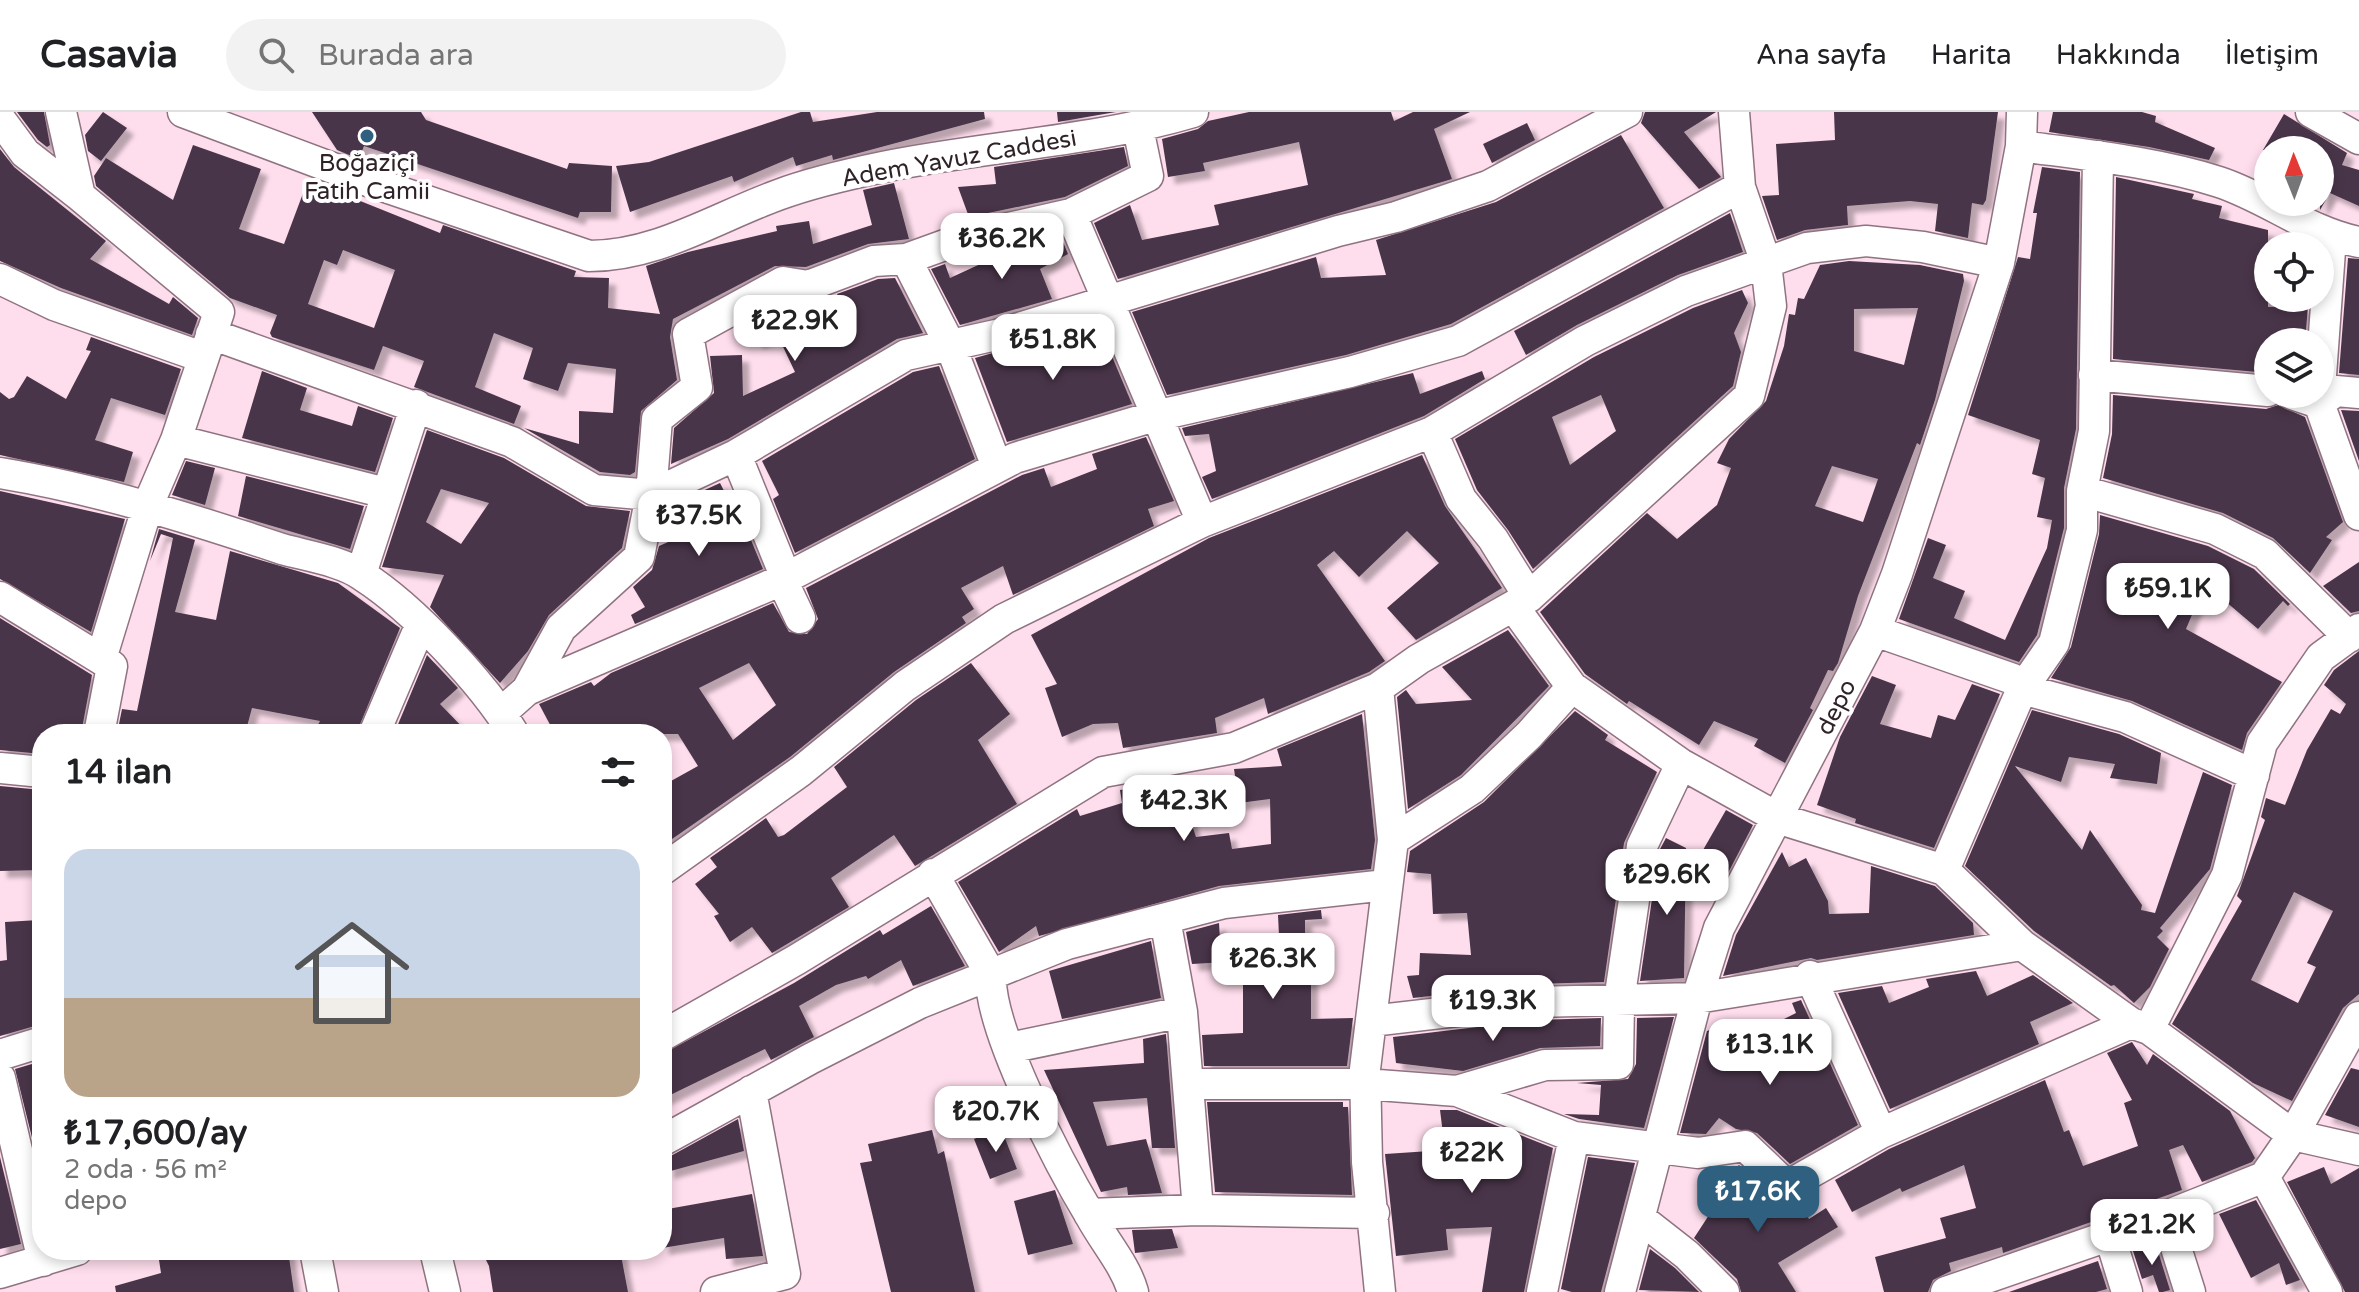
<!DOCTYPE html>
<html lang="tr">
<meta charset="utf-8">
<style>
:root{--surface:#fff;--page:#f2f2f2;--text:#202124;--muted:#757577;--line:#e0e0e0;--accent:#30607f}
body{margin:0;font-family:"Varela Round",sans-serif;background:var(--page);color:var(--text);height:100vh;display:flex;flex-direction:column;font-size:30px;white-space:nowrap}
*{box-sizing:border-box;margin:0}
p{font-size:26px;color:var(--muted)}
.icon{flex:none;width:44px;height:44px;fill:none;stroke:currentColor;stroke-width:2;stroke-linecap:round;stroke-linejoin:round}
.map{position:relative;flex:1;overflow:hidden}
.side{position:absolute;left:32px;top:612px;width:640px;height:536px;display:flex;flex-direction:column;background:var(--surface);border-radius:32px;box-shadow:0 4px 12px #0003}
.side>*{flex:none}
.needle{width:52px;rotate:359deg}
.controls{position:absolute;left:2254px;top:24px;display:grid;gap:16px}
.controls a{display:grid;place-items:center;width:80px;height:80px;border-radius:50%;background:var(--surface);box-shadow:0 4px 12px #0003;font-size:40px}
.price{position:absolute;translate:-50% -68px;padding:0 18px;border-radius:16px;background:#fff;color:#222;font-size:26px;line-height:52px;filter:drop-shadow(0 2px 4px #0008)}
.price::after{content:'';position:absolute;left:50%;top:48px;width:24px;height:18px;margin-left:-12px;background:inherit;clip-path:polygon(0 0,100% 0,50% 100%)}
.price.current{background:var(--accent);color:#fff}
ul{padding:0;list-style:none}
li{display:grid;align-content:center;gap:16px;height:424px;padding:0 32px}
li+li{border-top:2px solid var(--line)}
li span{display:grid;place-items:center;height:248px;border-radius:24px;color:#555}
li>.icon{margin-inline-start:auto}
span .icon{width:144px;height:144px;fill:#fffc;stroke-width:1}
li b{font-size:34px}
h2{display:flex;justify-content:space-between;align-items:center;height:96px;padding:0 32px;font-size:34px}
header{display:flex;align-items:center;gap:48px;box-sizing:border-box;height:112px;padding:0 40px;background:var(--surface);border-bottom:2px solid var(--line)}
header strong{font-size:38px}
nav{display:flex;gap:44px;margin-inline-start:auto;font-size:28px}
.search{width:560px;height:72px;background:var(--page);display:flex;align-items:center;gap:20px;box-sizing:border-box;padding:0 28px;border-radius:44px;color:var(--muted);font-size:30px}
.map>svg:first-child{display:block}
.building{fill:#493649;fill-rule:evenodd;filter:url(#shadow)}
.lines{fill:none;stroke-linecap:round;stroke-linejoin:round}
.minor-casing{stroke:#907381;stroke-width:33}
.minor{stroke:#fff;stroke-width:30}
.poi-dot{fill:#30607f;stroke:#fff;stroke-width:3}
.labels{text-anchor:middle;stroke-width:8;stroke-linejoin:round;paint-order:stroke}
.street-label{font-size:24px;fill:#2f2329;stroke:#fff}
.poi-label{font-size:24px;fill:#2f2329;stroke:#fff}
</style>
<header>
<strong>Casavia</strong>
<div class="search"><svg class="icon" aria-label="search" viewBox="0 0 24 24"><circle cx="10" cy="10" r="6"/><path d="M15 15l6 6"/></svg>Burada ara</div>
<nav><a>Ana sayfa</a><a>Harita</a><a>Hakkında</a><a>İletişim</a></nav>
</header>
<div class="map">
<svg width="2359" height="1180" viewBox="0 0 2359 1180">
<defs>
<filter id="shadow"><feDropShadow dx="7" dy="7" stdDeviation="2" flood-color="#0004"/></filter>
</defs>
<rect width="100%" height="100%" fill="#feddec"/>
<path class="building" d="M17,0h27l6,33 -3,2 -9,-7z
M103,0l24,16 -26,33 -13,-10 -3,-16z
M312,0h109l5,8 141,49 2,-6 43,3 -1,46h-31l-2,6 -214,-72 -5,13 -22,-9z
M801,0h9l3,10 64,-10h107l1,7 -152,41 -1,-5 -36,11 -3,-9 -59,25 -2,-6 -102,36 -14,-46 33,-4z
M1057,0h59l-58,10z
M1249,0h142l3,9 19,-9h57l-36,17 18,50 -334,100 -24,-56 36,-18 12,35 77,-15 -5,-20 94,-20 -9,-43 -96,21 2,8 -37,6 -6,-38 36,-10 10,-8z
M1645,0h71l-32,20 37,45 -22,12 -58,-66z
M1834,0h164l-12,88 -3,5 -11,-2 -4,35 -33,-7 3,-27 -28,-3 -63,5 1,19 -43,5 -28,10 -15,-44 17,-1 -3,-51 59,-4z
M2053,0h89l14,4 -1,6 60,26 -6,12 -60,-13 -100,-15z
M2284,2l63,39 -5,12 17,5v36l-29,-13 -10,17v-60h-57z
M1527,11l8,17 -43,23 -9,-19z
M1621,23l43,73 -213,116 -105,31 -179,40 -35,-83 184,-55 5,21 65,-3 -10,-35 120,-38z
M193,33l68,24 -22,60 45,15 24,-64 132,53 3,-8 133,46 -2,6 35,1 -1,30 52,6 -14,-48 42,-14 89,-21 -1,-5 33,-5 4,23 59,-19 -9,-35 31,-7 15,56 -41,5 -62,23 -31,-1 -102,53 -3,18 7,43 -36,31 -6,61 -5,3 -30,-3 -76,-44 55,16v-33l34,2 3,-44 -48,-6 -10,28 -35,-12 10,-31 -39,-15 -19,54 46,19 -7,18 -100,-37 10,-26 -41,-15 -9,24 -102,-33 -2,-4 7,-18 -47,-17 -134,-112 -2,-10 12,-18 67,42zM343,138l52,20 -21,58 -66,-24 16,-44 13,5z
M1124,35l4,19 -63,31 -96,20 -11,-30 38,-3 -2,-17z
M0,37l14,18 92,74 -16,18 79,45 4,-7 25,21 -6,17 -131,-47 -61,-27z
M2042,55l38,5 -4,257 -12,59v40l-27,107 -18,27 -120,-43 29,-81 18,7 -13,33 32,13 -11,27 51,22 42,-92 5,-28 -15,-3 8,-39 -13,-4 8,-34 -72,-25 50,-158 12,2 7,-46h-4z
M2116,65l78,17 -2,5 30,7 -3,12 49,12v77l40,-1 -3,36 -37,-2v33l-155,-14z
M1730,101l13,39 -65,23 -101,50 -51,30 -12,-24z
M1060,123l8,19 -28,15 12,30 -92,26 -29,-56 14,-5 5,14 50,-23 -3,-6z
M2348,146l11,1v116l-20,-2z
M1849,149l71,4 43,9 1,7 -29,119 -15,45 -3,-2 -59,153 -20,67 -5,8 -5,-1 -18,38 3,2 -28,53 -31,-17 4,-7 -44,-18 -15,24 -70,-44 -2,3 -42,-30 -45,-62 107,-99 30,26 40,-34 14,-37 -14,-5 12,-24 37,-38 18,-55 5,-32 6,1 3,-17 6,1 16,-34zM1918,196l-14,57 -50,-14v-42zM1832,354l46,13 -15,43 -48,-16z
M895,166l28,55 -26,6 -169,100 -57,25 3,-36 40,-35 -4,-37 32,-1 1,41 52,-24 -19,-40 -19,10 -10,-20 42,-21 24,44 39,-23 -15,-28 41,-15z
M1742,178l6,13 -14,30 7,19 -8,34 -200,183 -25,-39 -31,-40 -22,-51 139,-82 99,-49zM1601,283l15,36 -46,34 -18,-48z
M1098,211l34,81 -125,38 -32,-84z
M91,225l90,32 -16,46 -54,-17 -16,42 38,12 -9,30 -124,-27v-63l9,7 5,-2 13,-21 39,23 25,-48 -5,-1z
M939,254l36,93 -180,94 -22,-54 6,-4 -17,-34 151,-89z
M262,259l45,17 -7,22 52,16 6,-20 35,12 -18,54 -133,-34z
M1482,259l3,8 -61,37 -212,83 -10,-22 14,-6 -7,-37 -24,2 -3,-8 231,-55 7,21z
M2113,283l153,14 12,-4 27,12 38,105 -17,15 6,3 -22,33 -37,-35 -50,-25 -120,-35 9,-44z
M2341,298l18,1v50z
M427,318l77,28 82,48 44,5 -8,37 -73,67 -21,36 -28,32 -70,-76 14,-32 -62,-8zM441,377l48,14 -28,41 -35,-22z
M1146,325l28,64 -26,8 6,17 -141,69 -10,-29 -42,22 13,21 -12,8 4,6 -72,49 -104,85 -128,89v-60l36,-20 -20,-32h-123l-16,-30 52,-22 3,4 17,-13 162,-70 16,29 18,2 11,-15 -12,-31 216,-113 22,-7 7,19 46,-18 -5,-15zM749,551l27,42 -43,35 -34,-52z
M1422,343l23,51 57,82 -86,52 -29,-32 52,-45 -32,-32 -48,46 -25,-26 -17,14 68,96 -16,11 -101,42 -4,-16 -49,20 2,15 -94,15 -5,-25 -25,1 -31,13 -17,-49 12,-4 -26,-49 178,-97z
M186,349l29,7 -10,37 -33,-10z
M246,364l118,30 -14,43 -112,-33z
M720,371l18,35 3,-2 22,53 -128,55 -4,-9 14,-8 -12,-20 19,-17 7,-24 30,-13 -7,-10 22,-14 -8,-15z
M0,379l125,28 -34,113 -91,-53z
M2100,403l108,31 46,23 36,35 -2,2 -5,-5 -25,28 -53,-45 -19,45 96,53 -35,51 -5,17 -110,-49 -81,-23 20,-31 28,-113z
M159,417l36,11 -20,72 41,8 14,-69 108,32 62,45 -44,106h-43l7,-13 -68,-13 -7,26h-128l5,-25 15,2 36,-173 -12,-4 -11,27z
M2359,450v49l-8,2 -28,-27z
M0,506l92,57 -11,59h-39v20l-42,-4z
M1508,518l41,56 -88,89 -53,34 -11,-112 9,-7 10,14 56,-4 -30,-33z
M2359,539v343l-16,14 -51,93 -39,-18 -81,-59 70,-123 -5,-5 28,-76 -4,-3 5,-19 19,7 22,-55 24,-41 9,5 6,-10 -22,-19 10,-15zM2294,780l39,19 -26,52 9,4 -18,36 -47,-23z
M427,543l31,33 -18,16 29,30h-75z
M971,551l39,51 -32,26 39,64 -102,62 -21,-31 -63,43 18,29 -77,46 -20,-26 -22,15 -16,-26 5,-2 -24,-30 22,-17 -7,-9 56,-40 12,19 6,-2 63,-48 -13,-20 82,-67z
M1872,564l24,9 -16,39 51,14 7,-23 17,5 17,-36 28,10 -66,154 -79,-25 1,-4 -39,-14 23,-68z
M2032,598l87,24 42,19 -4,31 -47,-6 5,-14 -46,-7 -8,25 -46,-16 67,84 8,-20 52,75 -1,5 14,3 48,-141 29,13 -22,84 -50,59 3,3 -6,6 12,12 -19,38 -16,16 -20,-18 -3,1 -77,-55 -69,-65z
M1575,599l33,24 -3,5 52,32 -33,71 -20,139 -71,2 -120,14 -6,-22 12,-1 1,-22 51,2 -4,-42 -34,1 -2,-40 -24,-2 3,-21 74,-49z
M1362,602l13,126 -4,29 -152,17 -180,50 -3,-10 -37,26 -41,-70 119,-73 3,7 42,-13 -2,-13 41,-6 -1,-4 24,-5 3,35 9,27 33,-4 3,16 39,-5 -1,-45 -31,4 -5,-34 48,-3 -5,-17z
M0,674l42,4v80l-42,1z
M1726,698l27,15 -37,71 -4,-39h-13z
M1666,726l20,10 -2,130 -44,3 19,-130z
M1782,740l7,15 17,-9 22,43 1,13 40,-1 2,-47 64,20 38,37 1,12 -157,25 -6,-2 -88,18 13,-41z
M931,794l34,60 -52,20 -12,-26 -33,19 -2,-3 -30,9 -37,21 15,31 -43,23 -6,-11 -103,50v-45l132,-71 86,-53 3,5z
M1321,798l1,9 -17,1v30l6,1v68l42,-1 -6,48h-143l-2,-31 41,-2v-72l-51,3 -6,-32 33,-9 1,17 59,-4 -1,-21z
M39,808l3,104 -42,12v-75l7,-1 -2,-38z
M1151,829l10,57 -99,21 -13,-48z
M1976,859l11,25 46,-21 40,28 -43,19 9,22 -149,65 -52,-116 44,-7 7,17 40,-16 -3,-8z
M1801,888l57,125 -68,39 -33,-31 -21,-4 -17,-11 -13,16 -26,-1 27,-102 35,-12 6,18 48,-24 -4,-10z
M1674,905l-30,111 -65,-9 -15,-5 35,1 2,-30 -24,-2 51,-4 8,-15 1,-46z
M1601,906l-1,28 -60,2 -77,23 -67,-8 -3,-26 143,-17z
M1166,922l9,114h-23l-5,-50 -54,4 14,44 39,-7 16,54 -34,2 -1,-8 -26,5 -57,-122 100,-7 -1,-24z
M2132,930l15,23 6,-11 77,57 25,47 -3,4 -50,20 -19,-37 -14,5 13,40 -179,63 -1,-6 -53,16 2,8 -18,9 -5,12h-44l-9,-35 71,-19 -6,-20 36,-10 -12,-43 -62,27 -2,-4 -48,24 -17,-32 54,-31 156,-69 19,52 5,-2 14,36 55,-20 -14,-43 8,-3 -25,-47z
M42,949v117l-27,-109z
M2351,956l8,2v57l-34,-12z
M1207,990h136v5h5l4,88 -137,-3z
M1440,998h17l96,38 -29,144h-42l10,-65 -46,2 2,21 -52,6 -11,-102 60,-4z
M738,1007l6,32 -77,21v-14z
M1001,1016l16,41 -27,10 -16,-40z
M932,1018l6,24 6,-3 31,141h-84l-31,-129 12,-2 -4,-17z
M0,1045l21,87 -21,5z
M1588,1045l47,6 -34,129h-29l-11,-3z
M1739,1053l36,35 11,4 12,-4 11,19 17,-11 12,19 -60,36 18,29h-55l-4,-13 -43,-41 32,-49 -6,-5z
M2324,1055l7,17 28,-16v124h-14l-58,-110z
M1055,1078l18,54 -45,11 -14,-54z
M752,1082l11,62 -37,3 -2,-21 -62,10v-38z
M2256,1088l44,80 -14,5 -7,-22 -28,15 -32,-64z
M1172,1117l6,19 -43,5 -3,-23z
M2156,1133l14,45 -7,2h-4l-6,-17 -11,4 -9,-28z
M1650,1137l25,19 24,24 -60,-2z
M194,1138h94l6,42h-178l-1,-6 46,-13 -2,-13 35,-6z
M481,1138h139l8,42h-135l-4,-26z
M2098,1149l9,28 -11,3h-87z"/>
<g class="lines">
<g class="minor-casing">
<path id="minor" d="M61,0l19,84 139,116 -43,128 -28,65 -47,154
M183,0l179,67 227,77c68,0 126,-38 189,-61 32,-12 71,-21 105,-28 103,-21 209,-25 310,-55
M2311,0l48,27
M0,7l25,34 55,43
M2021,34c65,9 135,16 198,36 49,16 89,50 140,60
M1071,102l131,308
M2331,125l-12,166 40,112
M906,147l45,88 46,120
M0,167l54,26 148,52
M211,222l301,108 82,48 57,5 85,-40 170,-100 90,-20 342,-104 58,-14 92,-31 139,-74
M2094,263l174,16
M2292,282l27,9 17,-12 23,2
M1432,320l29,67 32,40 36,58
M176,328l210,53
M736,343l50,123
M0,361c97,16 189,45 282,76 25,7 60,12 81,27 50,32 120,107 151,158
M2082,379l133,38 50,25 84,83
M361,462l55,-169
M782,468l18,38
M0,485l112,69 -13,68
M1513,494l59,81 109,77 99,55 164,51 78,75 109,78 18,6 144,106 66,15
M1875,519l138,48 9,10 103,28 129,58
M1378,576l15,152 -28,229 2,93 13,130
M527,578l34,-62 78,-71 12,-62 6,-76 40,-32 -9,-53 95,-52 25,4 66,-25 32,-2 58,-21 107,-24 77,-38 -10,-48
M501,601l26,-23 255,-110 233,-122 140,-42 195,-44 108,-31 282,-154
M374,622l47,-110
M0,656l42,4
M1393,728l79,-51 57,-54 43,-48
M662,758l139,-99 104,-85 99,-67 198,-97 230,-90 153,-91 101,-50 121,-43 59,-7 57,6 76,16
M1944,758l78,-181 32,-46 28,-113v-39l12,-60 4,-275
M933,762l58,101c-3,54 70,192 100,242 13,24 35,49 42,75
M1810,864l71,157
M1371,909l164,-19 162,-4 325,-53
M2149,917l78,-154 35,-132 59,-86 38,-28
M662,924l134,-76 307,-188 131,-24 144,-60 41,-29 110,-62 220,-201 22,-90 -5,-43 -26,-76 -6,-75
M1009,936l173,-36
M0,943l42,-13
M0,966l43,183
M1189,972h176l92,7 88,-26 73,-1 1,-63 23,-155 39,-82
M1457,979l117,46 124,16 47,-7 42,40 94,-53 250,-110
M662,1029l148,-82 110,-56 147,-59 157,-41 162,-18
M2264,1065l63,115
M1198,1098l176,3
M1089,1102l109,-4 -16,-198 -17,-93
M2166,1104l24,76
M1641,1107l46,36 37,37
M2109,1122l18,58
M315,1138l8,42
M435,1138l10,42
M0,1161l77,-23
M716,1180l69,-18 -34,-183
M1542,1180l32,-155
M1620,1180l77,-294 22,-70 156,-297 22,-57 102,-311 22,-117 1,-34
M1946,1180l220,-76 98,-39 29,-42 66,-118"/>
</g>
<use href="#minor" class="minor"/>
</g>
<circle class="poi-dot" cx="367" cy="24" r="8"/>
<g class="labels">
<g class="street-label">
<text transform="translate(959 46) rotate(-10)" y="8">Adem Yavuz Caddesi</text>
<text transform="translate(1836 595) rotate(-63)" y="8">depo</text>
</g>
<g class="poi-label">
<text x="367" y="59">Boğaziçi<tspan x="367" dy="28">Fatih Camii</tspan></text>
</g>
</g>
</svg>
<div class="controls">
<a><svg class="needle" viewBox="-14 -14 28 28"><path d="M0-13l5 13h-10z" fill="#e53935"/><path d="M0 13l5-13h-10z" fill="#757577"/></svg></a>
<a><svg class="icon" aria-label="locate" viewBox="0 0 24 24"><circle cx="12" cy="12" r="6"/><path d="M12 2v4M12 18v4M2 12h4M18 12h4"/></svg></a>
<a><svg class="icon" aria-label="layers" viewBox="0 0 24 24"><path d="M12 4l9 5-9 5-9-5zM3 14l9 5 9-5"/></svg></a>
</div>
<b class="price" style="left:1002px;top:169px">₺36.2K</b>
<b class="price" style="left:795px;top:251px">₺22.9K</b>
<b class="price" style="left:1053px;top:270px">₺51.8K</b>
<b class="price" style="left:699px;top:446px">₺37.5K</b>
<b class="price" style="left:2168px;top:519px">₺59.1K</b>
<b class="price" style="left:1184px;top:731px">₺42.3K</b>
<b class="price" style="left:1667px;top:805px">₺29.6K</b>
<b class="price" style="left:1273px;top:889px">₺26.3K</b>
<b class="price" style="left:1493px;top:931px">₺19.3K</b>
<b class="price" style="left:1770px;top:975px">₺13.1K</b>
<b class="price" style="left:996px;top:1042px">₺20.7K</b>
<b class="price" style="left:1472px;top:1083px">₺22K</b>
<b class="price current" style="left:1758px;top:1122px">₺17.6K</b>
<b class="price" style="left:2152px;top:1155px">₺21.2K</b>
<section class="side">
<h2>14 ilan<svg class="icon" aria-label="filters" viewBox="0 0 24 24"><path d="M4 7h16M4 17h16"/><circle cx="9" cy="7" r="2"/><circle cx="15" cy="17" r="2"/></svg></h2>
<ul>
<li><span style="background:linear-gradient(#c9d6e8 60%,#b9a48a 0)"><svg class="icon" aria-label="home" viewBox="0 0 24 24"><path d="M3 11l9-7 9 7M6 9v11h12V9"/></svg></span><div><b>₺17,600/ay</b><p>2 oda · 56 m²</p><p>depo</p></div></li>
</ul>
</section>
</div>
